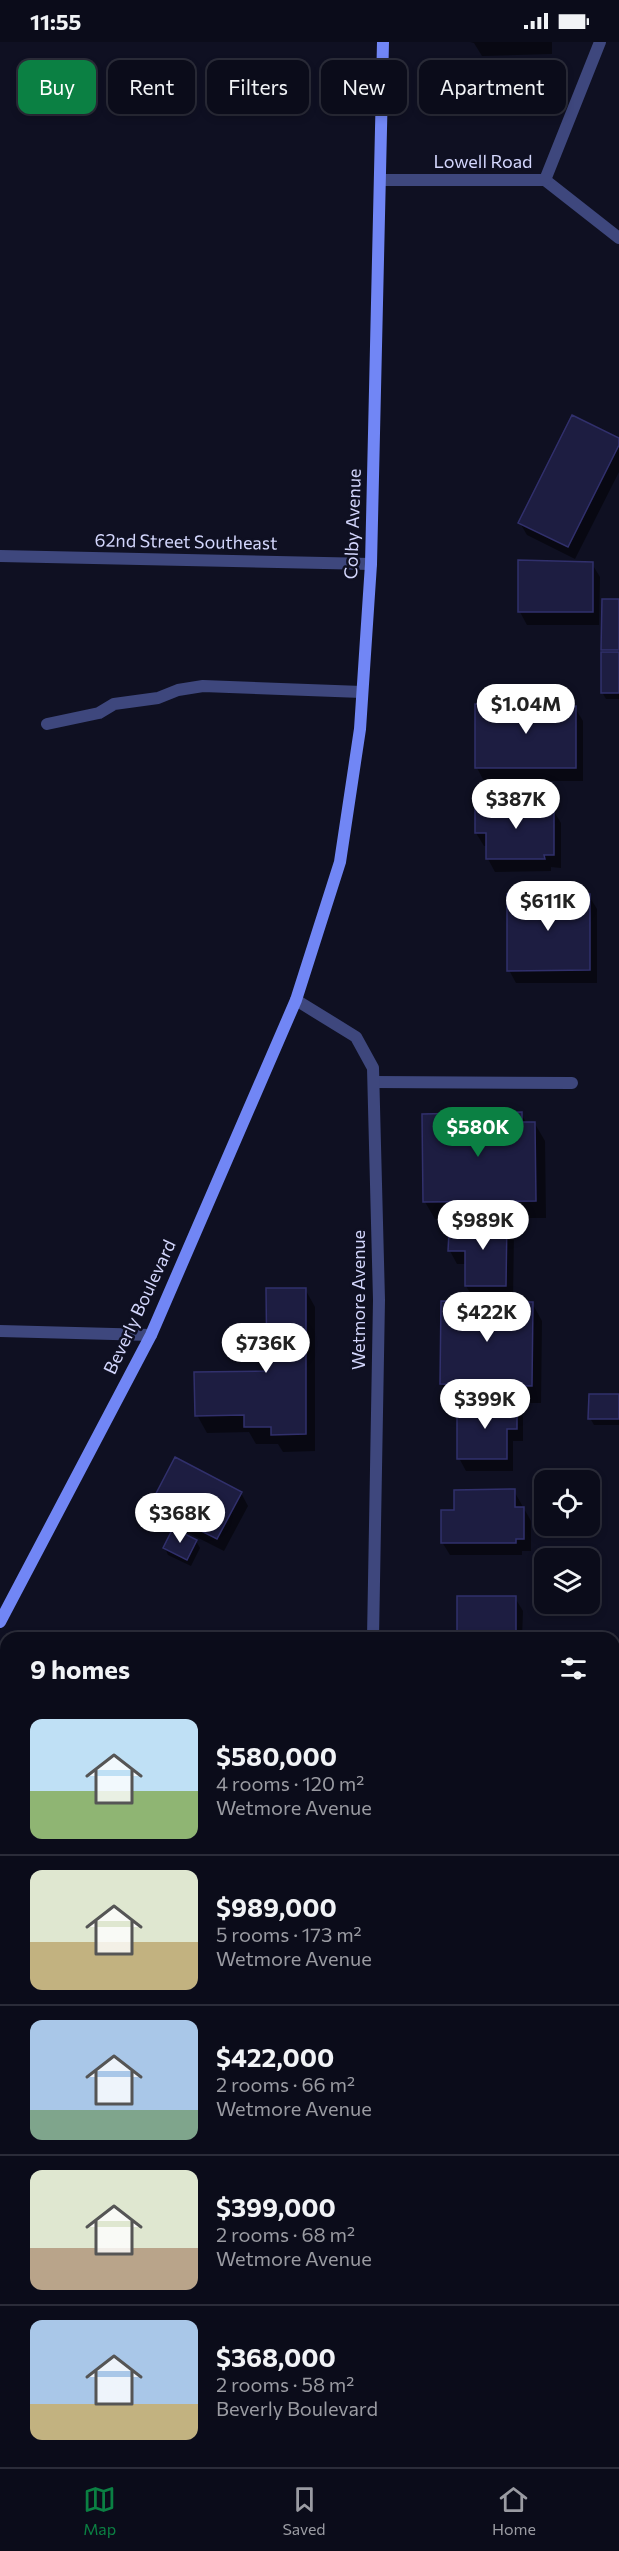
<!DOCTYPE html>
<meta charset="utf-8">
<style>
:root{--surface:#0b0c1a;--page:#141523;--text:#f1f3f6;--muted:#9a9ba2;--line:#2b2c39;--accent:#0b8043}
body{margin:0;font-family:Commissioner,sans-serif;background:var(--page);color:var(--text);height:100vh;display:flex;flex-direction:column;font-size:22px;white-space:nowrap}
*{box-sizing:border-box;margin:0}
p{font-size:20px;color:var(--muted)}
.icon{flex:none;width:33px;height:33px;fill:none;stroke:currentColor;stroke-width:2;stroke-linecap:round;stroke-linejoin:round}
.map{position:relative;flex:1;overflow:hidden}
.drawer{position:absolute;left:0px;top:1590px;width:620px;height:836px;display:flex;flex-direction:column;background:var(--surface);border-radius:18px 18px 0 0;box-shadow:0 3px 9px #0003,0 0 0 2px var(--line)}
.drawer>*{flex:none}
.banner{position:absolute;left:18px;top:18px;width:584px;height:54px;display:flex;gap:12px}
.tools{position:absolute;left:534px;top:1428px;display:grid;gap:12px}
.tools a{display:grid;place-items:center;width:66px;height:66px;border-radius:12px;background:var(--surface);box-shadow:0 3px 9px #0003,0 0 0 2px var(--line);font-size:30px}
.price{position:absolute;translate:-50% -51px;padding:0 14px;border-radius:21px;background:#fff;color:#222;font-size:20px;line-height:39px;filter:drop-shadow(0 2px 3px #0008)}
.price::after{content:'';position:absolute;left:50%;top:36px;width:18px;height:14px;margin-left:-9px;background:inherit;clip-path:polygon(0 0,100% 0,50% 100%)}
.price.on{background:var(--accent);color:#fff}
ul{padding:0;list-style:none}
li{display:flex;align-items:center;gap:18px;height:150px;padding:0 30px}
li+li{border-top:2px solid var(--line)}
li span{display:grid;place-items:center;flex:none;width:168px;height:120px;border-radius:12px;color:#555}
li>.icon{margin-inline-start:auto}
span .icon{width:72px;height:72px;fill:#fffc;stroke-width:1}
li b{font-size:26px}
h2{display:flex;justify-content:space-between;align-items:center;height:72px;padding:0 30px;font-size:26px}
.chip{padding:0 21px;border-radius:12px;background:var(--surface);box-shadow:0 3px 9px #0003,0 0 0 2px var(--line);font-size:21px;line-height:54px}
.chip.on{background:var(--accent);color:#fff}
.status{display:flex;justify-content:space-between;align-items:center;height:42px;padding:0 30px;background:var(--surface);direction:ltr}
.status svg{height:16px;fill:currentColor}
.tabs{display:flex;justify-content:space-around;align-items:center;height:84px;border-top:2px solid var(--line);background:var(--surface);font-size:16px;color:var(--muted)}
.tabs a{display:grid;justify-items:center;gap:3px}
.tabs .on{color:var(--accent)}
.map>svg:first-child{display:block}
.shadow{fill:#0007}
.building{fill:#1d1d41;stroke:#31306c;stroke-width:1.5}
.lines{fill:none;stroke-linecap:round;stroke-linejoin:round}
.service{stroke:#3e477d;stroke-width:12}
.minor{stroke:#3e477d;stroke-width:12}
.tertiary{stroke:#3e477d;stroke-width:12}
.secondary{stroke:#7186f5;stroke-width:12}
.labels{text-anchor:middle;stroke-width:5;stroke-linejoin:round;paint-order:stroke}
.street-label{font-size:18px;fill:#d3d6fc;stroke:#0f1022}
</style>
<div class="status"><b>11:55</b><svg viewBox="0 0 49 12"><path d="M0 12V9h3v3zM5 12V6h3v6zM10 12V3h3v9zM15 12V0h3v12zM26 1h20v11H26zM47 4h2v5h-2z"/></svg></div>
<div class="map">
<svg width="619" height="2425" viewBox="0 0 619 2425">
<rect width="100%" height="100%" fill="#0f1022"/>
<path class="shadow" d="M470,0h82v12l-70,2 -8,-13z
M619,397v33l-44,87 -48,-24 -7,-12z
M592,522l8,13 -1,48h-72l-7,-13z
M603,559h16v98h-13l-4,-7 3,-38 -2,-4z
M563,654l6,12h6l8,13v60h-99l-7,-13 74,-66z
M544,763l2,4 7,1 8,13v45l-10,-1v4l-56,1 -7,-13v-13h-4l-8,-13v-27z
M589,854l8,13v74h-81l-7,-13z
M521,1072l6,10h8l10,17 1,77h-41l9,15 -1,66h-39l-8,-13v-22h-9l-7,-13 16,-17 1,-15h-32l-10,-17z
M305,1247l10,18v144l-32,1 -5,-8h-22l-7,-12 -42,1 -10,-18 71,-43z
M442,1260l90,1 10,18 -1,82h-26l8,14v24h-10v30h-47l-7,-13 9,-56h-17l-10,-18z
M619,1354v29h-25l-4,-7z
M514,1449l17,30v30h-9v4h-72l-8,-13 13,-30z
M241,1451l7,13 -24,45 -65,-33 -7,-13z
M196,1499l4,7 -9,18 -23,-11 -3,-7z
M515,1556l8,13 -1,27h-64z
M0,1825l6,4v69l-6,-3z
M614,1849h5v70h-5z
M614,2344h5v81l-5,-10z
M32,2420h83v5h-82z
M226,2420h66l3,5h-69z
M434,2420h79v5h-79z
M522,2420h80v5h-80z"/>
<path class="building" d="M572,373l47,23v7l-51,102 -50,-24z
M518,518l75,2v50h-75z
M602,557h17v51h-18z
M601,610h18v41h-18z
M550,653h13l2,12 11,-1v62h-101v-64l13,1v-4h62z
M475,762h70v4h9v47h-10l1,4h-59v-26h-11z
M507,852h83v76l-83,1z
M522,1070v10h13l1,79 -113,1 -1,-88z
M465,1176h42l-1,68h-41v-35h-17l1,-19h16z
M266,1246h40v146l-35,1v-8h-27v-12l-49,1 -1,-44 73,-1z
M441,1259l92,1 -1,84 -92,-2z
M589,1352h30v25h-31z
M457,1361h60v26h-10v30h-50z
M175,1415l67,35 -25,47 -67,-34z
M515,1447v18h9v32h-8v4h-75v-33h13v-20z
M173,1486l24,12 -10,20 -24,-12z
M457,1554h59v42h-59z
M0,1824l6,3v49l-6,11z
M614,1847h5v59h-5z
M614,2342h5v67h-5z
M31,2420h79l1,2 -4,1v2h-75z
M224,2420h65v5h-65z
M432,2420h55v5h-55z
M521,2420h54v5h-54z"/>
<g class="lines">
<path class="service" d="M545,138l74,58
M47,682l52,-11 15,-9 44,-6 20,-8 25,-4 159,6
M374,1040l198,1
M614,1974h5"/>
<path class="minor" d="M381,138h164l55,-138
M0,514l371,8
M296,958l60,37 17,31 6,232 -6,338
M614,1704l5,-1
M614,2271h5
M374,2425v-5"/>
<path class="tertiary" d="M0,1289l151,4"/>
<path class="secondary" d="M0,1580l151,-287 145,-335 44,-138 20,-133 11,-165 12,-522"/>
</g>
<g class="labels">
<g class="street-label">
<text x="483" y="126">Lowell Road</text>
<text transform="translate(353 482) rotate(-88)" y="6">Colby Avenue</text>
<text transform="translate(186 500) rotate(1)" y="6">62nd Street Southeast</text>
<text transform="translate(359 1258) rotate(-90)" y="6">Wetmore Avenue</text>
<text transform="translate(140 1265) rotate(-65)" y="6">Beverly Boulevard</text>
</g>
</g>
</svg>
<div class="tools">
<a><svg class="icon" aria-label="locate" viewBox="0 0 24 24"><circle cx="12" cy="12" r="6"/><path d="M12 2v4M12 18v4M2 12h4M18 12h4"/></svg></a>
<a><svg class="icon" aria-label="layers" viewBox="0 0 24 24"><path d="M12 4l9 5-9 5-9-5zM3 14l9 5 9-5"/></svg></a>
</div>
<b class="price" style="left:526px;top:693px">$1.04M</b>
<b class="price" style="left:516px;top:788px">$387K</b>
<b class="price" style="left:548px;top:890px">$611K</b>
<b class="price on" style="left:478px;top:1116px">$580K</b>
<b class="price" style="left:483px;top:1209px">$989K</b>
<b class="price" style="left:487px;top:1301px">$422K</b>
<b class="price" style="left:266px;top:1332px">$736K</b>
<b class="price" style="left:485px;top:1388px">$399K</b>
<b class="price" style="left:180px;top:1502px">$368K</b>
<div class="banner">
<a class="chip on">Buy</a>
<a class="chip">Rent</a>
<a class="chip">Filters</a>
<a class="chip">New</a>
<a class="chip">Apartment</a>
</div>
<section class="drawer">
<h2>9 homes<svg class="icon" aria-label="filters" viewBox="0 0 24 24"><path d="M4 7h16M4 17h16"/><circle cx="9" cy="7" r="2"/><circle cx="15" cy="17" r="2"/></svg></h2>
<ul>
<li><span style="background:linear-gradient(#bfe0f5 60%,#8fb573 0)"><svg class="icon" aria-label="home" viewBox="0 0 24 24"><path d="M3 11l9-7 9 7M6 9v11h12V9"/></svg></span><div><b>$580,000</b><p>4 rooms · 120 m²</p><p>Wetmore Avenue</p></div></li>
<li><span style="background:linear-gradient(#dfe7d0 60%,#c2b280 0)"><svg class="icon" aria-label="home" viewBox="0 0 24 24"><path d="M3 11l9-7 9 7M6 9v11h12V9"/></svg></span><div><b>$989,000</b><p>5 rooms · 173 m²</p><p>Wetmore Avenue</p></div></li>
<li><span style="background:linear-gradient(#a9c7e8 75%,#7fa58c 0)"><svg class="icon" aria-label="home" viewBox="0 0 24 24"><path d="M3 11l9-7 9 7M6 9v11h12V9"/></svg></span><div><b>$422,000</b><p>2 rooms · 66 m²</p><p>Wetmore Avenue</p></div></li>
<li><span style="background:linear-gradient(#dfe7d0 65%,#b9a48a 0)"><svg class="icon" aria-label="home" viewBox="0 0 24 24"><path d="M3 11l9-7 9 7M6 9v11h12V9"/></svg></span><div><b>$399,000</b><p>2 rooms · 68 m²</p><p>Wetmore Avenue</p></div></li>
<li><span style="background:linear-gradient(#a9c7e8 70%,#c2b280 0)"><svg class="icon" aria-label="home" viewBox="0 0 24 24"><path d="M3 11l9-7 9 7M6 9v11h12V9"/></svg></span><div><b>$368,000</b><p>2 rooms · 58 m²</p><p>Beverly Boulevard</p></div></li>
</ul>
</section>
</div>
<nav class="tabs">
<a class="on"><svg class="icon" aria-label="map" viewBox="0 0 24 24"><path d="M3 6l6-2 6 2 6-2v14l-6 2-6-2-6 2zM9 4v14M15 6v14"/></svg>Map</a>
<a><svg class="icon" aria-label="saved" viewBox="0 0 24 24"><path d="M7 4h10v16l-5-4-5 4z"/></svg>Saved</a>
<a><svg class="icon" aria-label="home" viewBox="0 0 24 24"><path d="M3 11l9-7 9 7M6 9v11h12V9"/></svg>Home</a>
</nav>
